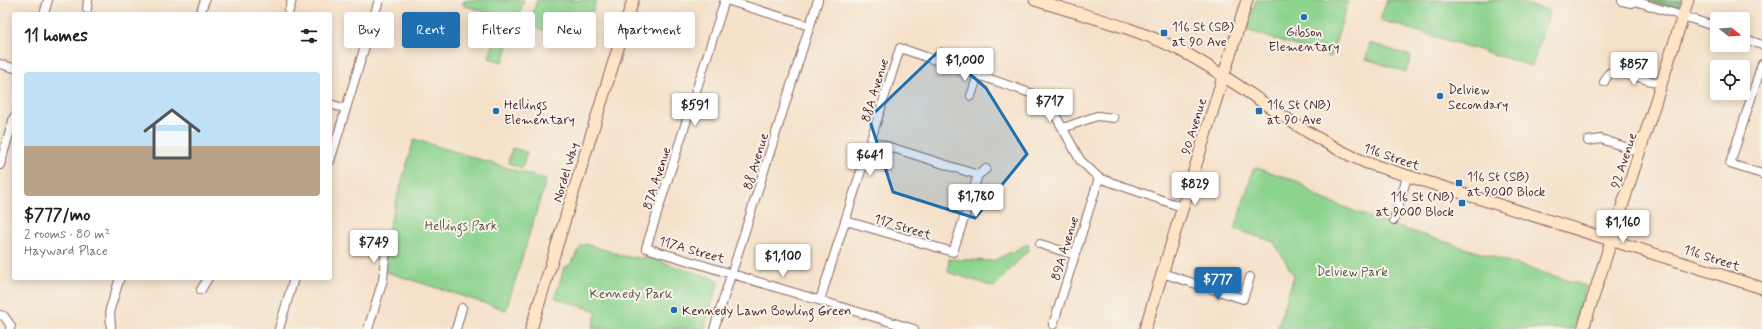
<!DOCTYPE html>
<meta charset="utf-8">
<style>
:root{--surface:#fff;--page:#f2f2f2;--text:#202124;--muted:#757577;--line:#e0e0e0;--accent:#1f6fb2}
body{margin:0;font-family:Mynerve,sans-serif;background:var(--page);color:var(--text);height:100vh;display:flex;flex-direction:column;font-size:15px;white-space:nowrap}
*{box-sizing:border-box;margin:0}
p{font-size:13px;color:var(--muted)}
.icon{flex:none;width:22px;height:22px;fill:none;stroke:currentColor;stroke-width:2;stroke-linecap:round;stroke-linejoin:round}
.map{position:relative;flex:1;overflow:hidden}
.panel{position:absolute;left:12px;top:12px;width:320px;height:268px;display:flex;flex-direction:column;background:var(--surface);border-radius:4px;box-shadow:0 2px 10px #0003}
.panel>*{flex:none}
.banner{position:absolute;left:344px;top:12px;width:380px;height:36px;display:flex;gap:8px}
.needle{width:26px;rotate:107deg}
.tools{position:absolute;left:1710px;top:12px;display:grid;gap:8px}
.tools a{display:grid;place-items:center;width:40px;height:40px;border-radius:4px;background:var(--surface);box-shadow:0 2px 10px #0003;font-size:20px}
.price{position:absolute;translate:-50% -34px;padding:0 9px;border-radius:4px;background:#fff;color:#222;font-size:13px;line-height:26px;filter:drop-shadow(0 1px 2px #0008)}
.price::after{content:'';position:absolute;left:50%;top:24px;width:12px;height:9px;margin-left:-6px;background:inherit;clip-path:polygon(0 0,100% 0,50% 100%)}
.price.active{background:var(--accent);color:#fff}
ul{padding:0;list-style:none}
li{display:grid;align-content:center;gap:8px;height:212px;padding:0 12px}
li+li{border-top:1px solid var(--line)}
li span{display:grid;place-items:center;height:124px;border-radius:4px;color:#555}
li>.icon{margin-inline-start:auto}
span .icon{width:72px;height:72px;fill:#fffc;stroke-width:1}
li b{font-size:17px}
h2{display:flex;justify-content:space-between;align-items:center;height:48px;padding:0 12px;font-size:17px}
.tag{padding:0 14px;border-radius:4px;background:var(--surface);box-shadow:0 2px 10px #0003;font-size:14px;line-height:36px}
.tag.active{background:var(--accent);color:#fff}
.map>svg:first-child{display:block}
.green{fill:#8cd38e;stroke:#6b795c}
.forest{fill:#71b579;stroke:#5e6a52}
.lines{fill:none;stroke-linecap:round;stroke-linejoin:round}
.street-casing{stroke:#866362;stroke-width:10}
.secondary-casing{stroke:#866362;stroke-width:13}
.street{stroke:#fff;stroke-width:8}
.secondary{stroke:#ffe4c6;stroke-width:11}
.marked{fill:#1f6fb2;fill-opacity:0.2;stroke:#1f6fb2;stroke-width:3;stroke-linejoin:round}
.poi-dot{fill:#1f6fb2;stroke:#f7f3e8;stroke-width:1.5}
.labels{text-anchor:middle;stroke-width:4;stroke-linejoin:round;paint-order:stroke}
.poi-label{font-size:13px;fill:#4a1f2b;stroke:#f7f3e8;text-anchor:start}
.street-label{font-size:13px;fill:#4a1f2b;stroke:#f7f3e8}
.park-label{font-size:13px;fill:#5e5549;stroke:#f7f3e8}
</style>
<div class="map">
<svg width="1762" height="329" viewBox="0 0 1762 329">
<rect width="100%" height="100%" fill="#f7f3e8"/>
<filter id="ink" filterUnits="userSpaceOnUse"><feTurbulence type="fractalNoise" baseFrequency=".025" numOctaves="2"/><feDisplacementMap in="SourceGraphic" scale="8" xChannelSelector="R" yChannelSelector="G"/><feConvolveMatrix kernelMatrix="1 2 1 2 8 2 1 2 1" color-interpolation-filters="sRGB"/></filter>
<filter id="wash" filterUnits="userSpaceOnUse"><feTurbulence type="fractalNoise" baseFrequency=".012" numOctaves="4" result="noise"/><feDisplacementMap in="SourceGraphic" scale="16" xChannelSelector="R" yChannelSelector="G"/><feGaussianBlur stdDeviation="0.9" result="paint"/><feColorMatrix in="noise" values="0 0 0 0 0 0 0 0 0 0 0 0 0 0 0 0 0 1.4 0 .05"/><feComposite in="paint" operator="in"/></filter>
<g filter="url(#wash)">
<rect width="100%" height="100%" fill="#f5e1c9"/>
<path class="green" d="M464,0h60l-7,22 -54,-17z
M537,0h59l-13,42 -54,-16z
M1256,0h86l6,2 -17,55 -85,-27z
M1387,0h126l37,11 -18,55 -152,-46z
M495,39l14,4 -6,19 -14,-4z
M1370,43l41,13 -5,16 -40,-13z
M414,139l132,41 -40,130 -129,-41z
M512,148l15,4 -5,16 -14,-5z
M1254,167l43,14 21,16 64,25 204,64 -13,43h-296l17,-53 -20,-34 -39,-13z
M586,244l41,13 21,1 71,22 -15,49h-112l5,-18 -42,-13 9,-30 7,-4 10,-18z
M1028,244l1,5 -35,38 -46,-15 1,-13 44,2z"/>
<path class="forest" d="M1645,0h36l-3,10z"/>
</g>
<g filter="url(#ink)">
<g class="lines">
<g class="street-casing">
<path id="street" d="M725,0l-79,248 268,81
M726,0l84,26
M1622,1l9,2 4,-2 82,26
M87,9l1,-9
M44,14l4,-14
M200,14l5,-14
M288,14l4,-14
M1743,38l19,7
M0,64l14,4
M1762,64l-32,100 32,10
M1604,82l5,-9 6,-3 46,14
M971,96l7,-21
M330,104l16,5
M1063,128l34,-12 17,2
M871,141l107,34 8,-6
M1588,141l13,-2 39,13
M330,161l49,-161
M0,165l14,-48
M1394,220l13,-43
M846,221l107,31 25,-77
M1040,244l35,11
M1162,273l81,26 7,-22
M201,290l7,-12
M820,300l80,-252 133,46 19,15 28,51 19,18 83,29
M0,315l4,1 7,10 -1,3
M1053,325l46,-147
M111,329l-1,-20 10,-31
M279,329l15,-51
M368,329l15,-49 3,-32
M456,329l6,-21
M714,329l104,-329"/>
</g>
<g class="secondary-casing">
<path id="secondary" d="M1035,0c51,16 107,29 154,55 61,34 113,81 178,108l395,125
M531,329l102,-329
M1145,329l102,-329
M1583,329l105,-329"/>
</g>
<use href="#street" class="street"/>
<use href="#secondary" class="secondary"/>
</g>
</g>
<path class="marked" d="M941,49l45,39 41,66 -52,64 -82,-26 -24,-74z"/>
<g class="poi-dot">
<circle cx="1304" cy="17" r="4"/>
<rect x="1160" y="29" width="8" height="8" rx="2"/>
<circle cx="1440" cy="96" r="4"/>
<circle cx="496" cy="111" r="4"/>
<rect x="1255" y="107" width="8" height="8" rx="2"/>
<rect x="1455" y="179" width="8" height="8" rx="2"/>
<rect x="1458" y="199" width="8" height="8" rx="2"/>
<circle cx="674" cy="310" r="4"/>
</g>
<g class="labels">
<g class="poi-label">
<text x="1172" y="31">116 St (SB)<tspan x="1172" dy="15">at 90 Ave</tspan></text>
<text x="1304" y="36" text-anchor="middle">Gibson<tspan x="1304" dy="15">Elementary</tspan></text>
<text x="1448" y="94">Delview<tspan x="1448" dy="15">Secondary</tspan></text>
<text x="504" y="109">Hellings<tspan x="504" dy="15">Elementary</tspan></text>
<text x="1267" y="109">116 St (NB)<tspan x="1267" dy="15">at 90 Ave</tspan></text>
<text x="1467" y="181">116 St (SB)<tspan x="1467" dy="15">at 9000 Block</tspan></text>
<text x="1454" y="201" text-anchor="end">116 St (NB)<tspan x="1454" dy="15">at 9000 Block</tspan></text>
<text x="682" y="315">Kennedy Lawn Bowling Green</text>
</g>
<g class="street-label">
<text transform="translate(874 90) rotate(-73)" y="5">88A Avenue</text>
<text transform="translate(1193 126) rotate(-73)" y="5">90 Avenue</text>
<text transform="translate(1392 156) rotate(19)" y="5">116 Street</text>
<text transform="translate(1623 160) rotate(-72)" y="5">92 Avenue</text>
<text transform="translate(755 161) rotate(-73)" y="5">88 Avenue</text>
<text transform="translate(565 172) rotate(-73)" y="5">Nordel Way</text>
<text transform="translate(656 178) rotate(-72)" y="5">87A Avenue</text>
<text transform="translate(903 226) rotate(17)" y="5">117 Street</text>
<text transform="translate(1064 248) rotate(-73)" y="5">89A Avenue</text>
<text transform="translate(692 249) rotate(16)" y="5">117A Street</text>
<text transform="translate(1712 257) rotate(18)" y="5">116 Street</text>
</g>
<g class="park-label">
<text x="461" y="230">Hellings Park</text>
<text x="1352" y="276">Delview Park</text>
<text x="631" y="298">Kennedy Park</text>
</g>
</g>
</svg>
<div class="tools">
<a><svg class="needle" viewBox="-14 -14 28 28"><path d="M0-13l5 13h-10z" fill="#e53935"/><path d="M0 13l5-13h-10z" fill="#757577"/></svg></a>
<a><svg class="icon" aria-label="locate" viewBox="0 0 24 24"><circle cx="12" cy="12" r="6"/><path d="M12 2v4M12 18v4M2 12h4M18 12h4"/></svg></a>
</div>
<b class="price" style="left:965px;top:82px">$1,000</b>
<b class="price" style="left:1634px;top:86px">$857</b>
<b class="price" style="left:1050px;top:123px">$717</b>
<b class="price" style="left:695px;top:127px">$591</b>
<b class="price" style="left:870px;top:177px">$641</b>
<b class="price" style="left:1195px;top:206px">$829</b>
<b class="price" style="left:976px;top:218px">$1,780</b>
<b class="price" style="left:1623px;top:244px">$1,160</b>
<b class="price" style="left:374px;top:264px">$749</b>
<b class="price" style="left:783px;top:278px">$1,100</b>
<b class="price active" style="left:1218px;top:301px">$777</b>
<div class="banner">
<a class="tag">Buy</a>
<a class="tag active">Rent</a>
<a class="tag">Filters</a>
<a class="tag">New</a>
<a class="tag">Apartment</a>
</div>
<section class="panel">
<h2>11 homes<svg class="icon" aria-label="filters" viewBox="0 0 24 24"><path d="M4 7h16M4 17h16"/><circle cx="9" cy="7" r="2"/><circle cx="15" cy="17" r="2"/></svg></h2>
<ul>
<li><span style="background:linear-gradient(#bfe0f5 60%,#b9a48a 0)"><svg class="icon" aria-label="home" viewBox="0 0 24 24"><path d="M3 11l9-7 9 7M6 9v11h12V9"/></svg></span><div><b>$777/mo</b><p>2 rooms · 80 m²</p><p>Hayward Place</p></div></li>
</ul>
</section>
</div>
